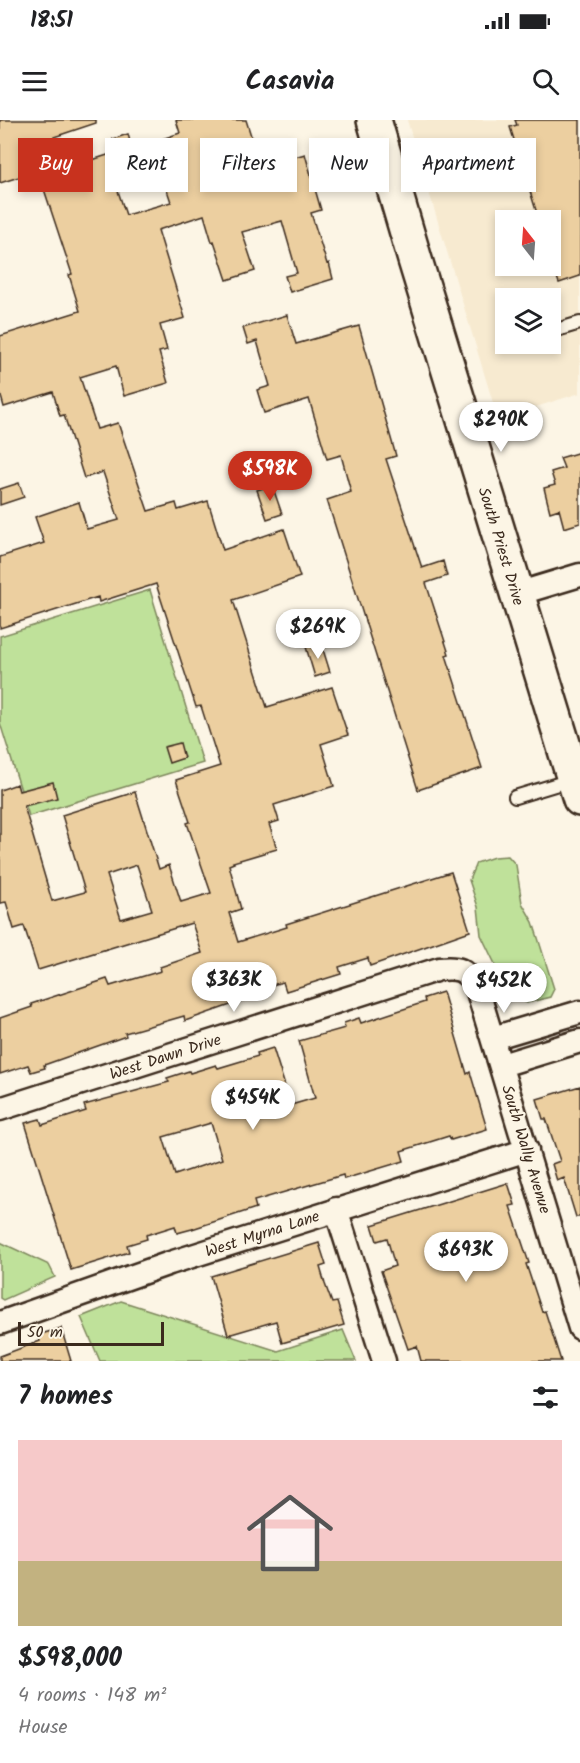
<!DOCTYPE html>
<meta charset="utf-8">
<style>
:root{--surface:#fff;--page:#f2f2f2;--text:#202124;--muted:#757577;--accent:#c8321e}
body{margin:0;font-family:Kalam,sans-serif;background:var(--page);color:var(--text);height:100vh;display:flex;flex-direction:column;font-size:22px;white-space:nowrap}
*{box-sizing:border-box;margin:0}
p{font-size:20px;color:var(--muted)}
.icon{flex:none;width:33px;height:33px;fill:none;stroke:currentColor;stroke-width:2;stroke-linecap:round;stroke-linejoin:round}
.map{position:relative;height:1241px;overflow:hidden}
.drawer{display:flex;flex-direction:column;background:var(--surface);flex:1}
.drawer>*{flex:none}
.banner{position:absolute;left:18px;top:18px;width:544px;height:54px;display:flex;gap:12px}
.needle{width:39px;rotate:343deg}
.fabs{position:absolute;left:495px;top:90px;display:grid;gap:12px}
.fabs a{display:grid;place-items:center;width:66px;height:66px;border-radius:0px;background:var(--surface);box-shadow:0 3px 9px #0003;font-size:30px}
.scale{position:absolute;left:18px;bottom:15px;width:146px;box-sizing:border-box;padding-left:6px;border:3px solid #3b2a1e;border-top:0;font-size:16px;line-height:21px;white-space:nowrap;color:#3b2a1e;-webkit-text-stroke:4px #fcf5e5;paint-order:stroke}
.price{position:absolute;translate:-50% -51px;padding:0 14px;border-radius:21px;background:#fff;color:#222;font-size:20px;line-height:39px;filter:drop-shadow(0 2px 3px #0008)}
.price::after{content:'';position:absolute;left:50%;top:36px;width:18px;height:14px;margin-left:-9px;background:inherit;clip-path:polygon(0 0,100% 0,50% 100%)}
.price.active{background:var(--accent);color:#fff}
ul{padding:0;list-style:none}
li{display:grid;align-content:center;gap:12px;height:318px;padding:0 18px}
li span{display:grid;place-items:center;height:186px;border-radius:0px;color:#555}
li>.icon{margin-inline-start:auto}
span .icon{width:108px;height:108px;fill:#fffc;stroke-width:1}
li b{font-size:26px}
h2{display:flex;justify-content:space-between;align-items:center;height:72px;padding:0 18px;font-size:26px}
.tag{padding:0 21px;border-radius:0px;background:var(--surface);box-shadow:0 3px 9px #0003;font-size:21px;line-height:54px}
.tag.active{background:var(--accent);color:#fff}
.status{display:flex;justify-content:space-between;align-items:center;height:42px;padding:0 30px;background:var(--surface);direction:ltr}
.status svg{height:16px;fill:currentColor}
header{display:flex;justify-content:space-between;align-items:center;height:78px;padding:0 18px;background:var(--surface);font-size:27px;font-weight:700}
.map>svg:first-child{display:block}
.built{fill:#f7ead0;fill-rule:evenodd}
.green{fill:#bfe19a;stroke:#7d865c;stroke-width:1.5}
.building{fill:#eccfa0;stroke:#3b2a1e;stroke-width:1.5;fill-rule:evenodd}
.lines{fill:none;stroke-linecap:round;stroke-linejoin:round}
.lane-casing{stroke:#3b2a1e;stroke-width:16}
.street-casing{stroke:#3b2a1e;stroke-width:27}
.secondary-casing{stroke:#3b2a1e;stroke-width:38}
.lane{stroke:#fcf5e5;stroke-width:12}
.street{stroke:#fcf5e5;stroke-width:22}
.secondary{stroke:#fcf5e5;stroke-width:33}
.labels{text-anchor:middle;stroke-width:4.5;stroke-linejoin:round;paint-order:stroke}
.street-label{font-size:16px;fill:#3b2a1e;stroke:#fcf5e5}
</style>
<div class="status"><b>18:51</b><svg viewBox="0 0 49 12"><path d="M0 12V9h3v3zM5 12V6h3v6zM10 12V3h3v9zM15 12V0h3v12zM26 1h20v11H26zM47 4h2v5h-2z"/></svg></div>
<header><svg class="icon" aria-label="menu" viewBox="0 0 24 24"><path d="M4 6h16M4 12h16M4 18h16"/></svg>Casavia<svg class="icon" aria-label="search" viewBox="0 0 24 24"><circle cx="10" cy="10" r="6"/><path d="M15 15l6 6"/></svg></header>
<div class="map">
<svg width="580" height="1241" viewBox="0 0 580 1241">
<rect width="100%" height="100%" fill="#fcf5e5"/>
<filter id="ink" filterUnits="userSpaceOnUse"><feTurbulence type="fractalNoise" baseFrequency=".0167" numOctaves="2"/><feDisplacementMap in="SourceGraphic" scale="12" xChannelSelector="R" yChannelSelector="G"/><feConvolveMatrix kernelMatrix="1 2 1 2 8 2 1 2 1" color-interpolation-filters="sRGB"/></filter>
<g filter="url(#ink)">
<path class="built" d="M407,0h173v273l-82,26zM506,100h44v46h-44zM506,178h44v46h-44z"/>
<path class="green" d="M150,470l53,173 -174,53 -29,-93v-87z
M508,736l8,9 6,38 11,19 21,67 -4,8 -23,6 -17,-8 -29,-60 -3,-28 -9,-27 7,-17 18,-6z
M0,1122l49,23 6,12 -52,23 -3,-2z
M121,1181l157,50 65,-21 13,31h-256l-19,-44z"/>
<path class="building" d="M0,0h96v3l-42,14 10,32 53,-17 -4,-13 15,-5 4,15 48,-16 -4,-13h70l15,47 44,-13 16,56 -10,3 16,51 2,-1 4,16 -43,13 -5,-16 12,-3 -15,-52 -40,11 13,39 -28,9 -13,-39 -2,1 -8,-27 -46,15 27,88 -25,7 7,25 -8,2 9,31 -44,13 -8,-30 -36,11 17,52 21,-6 30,88 28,-8 2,7 30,-9 15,49 61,-21 16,48 -67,23 34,107 65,-20 16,48 -27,9 13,42 -60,19 5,16 -10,3 8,25 -44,13 1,1 -5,2 12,44 -12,4 9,29 49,-15 -1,-3 165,-52 19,59 -100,35 -2,-8 -29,9 2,7 -55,17 -3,-9 -29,8 2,6 -71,25 -1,-5 -59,17 1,3 -82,29 1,3 -14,4 -3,-7 -28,9v-56l32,-11 -1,-3 76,-25 3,7 51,-15 -1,-4 42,-14 -10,-30 -154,47 -14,-44 -10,3 -8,-27 -6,1v-113l17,-6 2,7 34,-9 4,16 -33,8 28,95 33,-9 -23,-77 73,-23 24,77 10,-4 12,37 30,-9 -24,-70 3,-1 -14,-42 44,-14 -19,-60 -5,1 -40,-123 -57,18 -1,-5 -98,31v-71l44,-14 -9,-26 44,-15 8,27 32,-9 -16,-48 -19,6 -20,-63 -4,1 -7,-24 -49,15 -4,-14v-57l80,-25 -11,-36 3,-1 -34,-103 -38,12zM161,52l10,30 -45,13 -10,-30zM137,745l15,45 -31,9 -14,-44z
M515,0h65v156l-21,7 -9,-26v-37h-11l-29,-93 7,-2z
M287,195l9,29 63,-18 37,130 -10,3 36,109 21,-7 4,15 -21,7 23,71 -3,1 36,113 -64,22 -91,-290 24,-8 -10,-37 -14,4 -18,-60 -45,14 -7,-23 13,-4 -13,-45 -9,3 -5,-16z
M580,332v71l-16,5 -5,-19 -9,3 -6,-24 11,-3 -4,-13 13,-4 -4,-10z
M19,363l5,14 -24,8v-16z
M272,365l10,29 -15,5 -10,-29z
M321,523l9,29 -15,5 -9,-30z
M180,623l4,15 -15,5 -5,-16z
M443,872l24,82 3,-2 17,57 -36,11 -2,-4 -48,15 3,10 -60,18 -1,-4 -89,26 2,7 -64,21 -15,4 -2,-7 -29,9 1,4 -20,6 2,7 -58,18 -46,-147 15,-4 2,6 44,-14 -2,-6 85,-23 -2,-4 22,-7 1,2 26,-8 2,3 40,-12 -1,-3 16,-5 18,57 24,-7 -16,-57 46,-13 -1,-5 15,-5 2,5 64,-21 -1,-4zM211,1003l11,36 -47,16 -12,-38z
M580,966v131h-4l-12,-39 -7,3 -5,-17 8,-3 -14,-42h-3l-6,-20z
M508,1063l7,22 -5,1 19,57 -3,1 16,48 3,-1 16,50h-140l-4,-15 -9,3 -27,-78 14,-5 -8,-28 -10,3 -5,-16z
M319,1123l7,22 -6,2 5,17 7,19 5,-1 7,23 -62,18 -6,-22 -48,14 -17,-59z
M61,1208l10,33h-71v-5l40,-15 -2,-6z"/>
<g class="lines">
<g class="lane-casing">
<path id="lane" d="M550,212l30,-9
M515,677l56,-17"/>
</g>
<g class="street-casing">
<path id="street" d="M517,474l63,-19
M493,918l87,-26
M502,945l78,-24
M0,989l439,-140c20,-2 25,0 37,16l104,343
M336,1089l48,152
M0,1203l170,-60 357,-113"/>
</g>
<g class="secondary-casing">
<path id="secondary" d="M374,0l41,140 165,539"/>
</g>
<use href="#lane" class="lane"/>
<use href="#street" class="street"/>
<use href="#secondary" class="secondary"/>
</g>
</g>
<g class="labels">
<g class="street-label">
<text transform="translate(502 426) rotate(73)" y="6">South Priest Drive</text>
<text transform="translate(165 936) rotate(-18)" y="6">West Dawn Drive</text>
<text transform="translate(527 1029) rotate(73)" y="6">South Wally Avenue</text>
<text transform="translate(262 1113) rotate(-18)" y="6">West Myrna Lane</text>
</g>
</g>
</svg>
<div class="fabs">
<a><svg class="needle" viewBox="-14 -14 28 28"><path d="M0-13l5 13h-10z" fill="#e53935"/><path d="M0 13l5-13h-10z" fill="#757577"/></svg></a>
<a><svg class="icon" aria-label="layers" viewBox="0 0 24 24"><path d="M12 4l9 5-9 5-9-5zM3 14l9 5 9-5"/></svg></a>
</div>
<div class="scale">50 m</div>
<b class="price" style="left:501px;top:333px">$290K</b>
<b class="price active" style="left:270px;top:382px">$598K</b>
<b class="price" style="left:318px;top:540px">$269K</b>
<b class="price" style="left:234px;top:893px">$363K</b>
<b class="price" style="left:504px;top:894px">$452K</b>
<b class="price" style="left:253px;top:1011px">$454K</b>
<b class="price" style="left:466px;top:1163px">$693K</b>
<div class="banner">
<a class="tag active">Buy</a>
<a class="tag">Rent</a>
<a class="tag">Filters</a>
<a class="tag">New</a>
<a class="tag">Apartment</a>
</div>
</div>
<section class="drawer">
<h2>7 homes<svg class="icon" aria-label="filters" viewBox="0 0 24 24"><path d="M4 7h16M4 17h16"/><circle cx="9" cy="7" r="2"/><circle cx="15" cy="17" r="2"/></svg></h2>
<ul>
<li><span style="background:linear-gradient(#f6c9c9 65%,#c2b280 0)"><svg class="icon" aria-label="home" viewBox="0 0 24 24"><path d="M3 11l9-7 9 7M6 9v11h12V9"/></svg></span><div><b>$598,000</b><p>4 rooms · 148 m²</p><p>House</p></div></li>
</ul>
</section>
